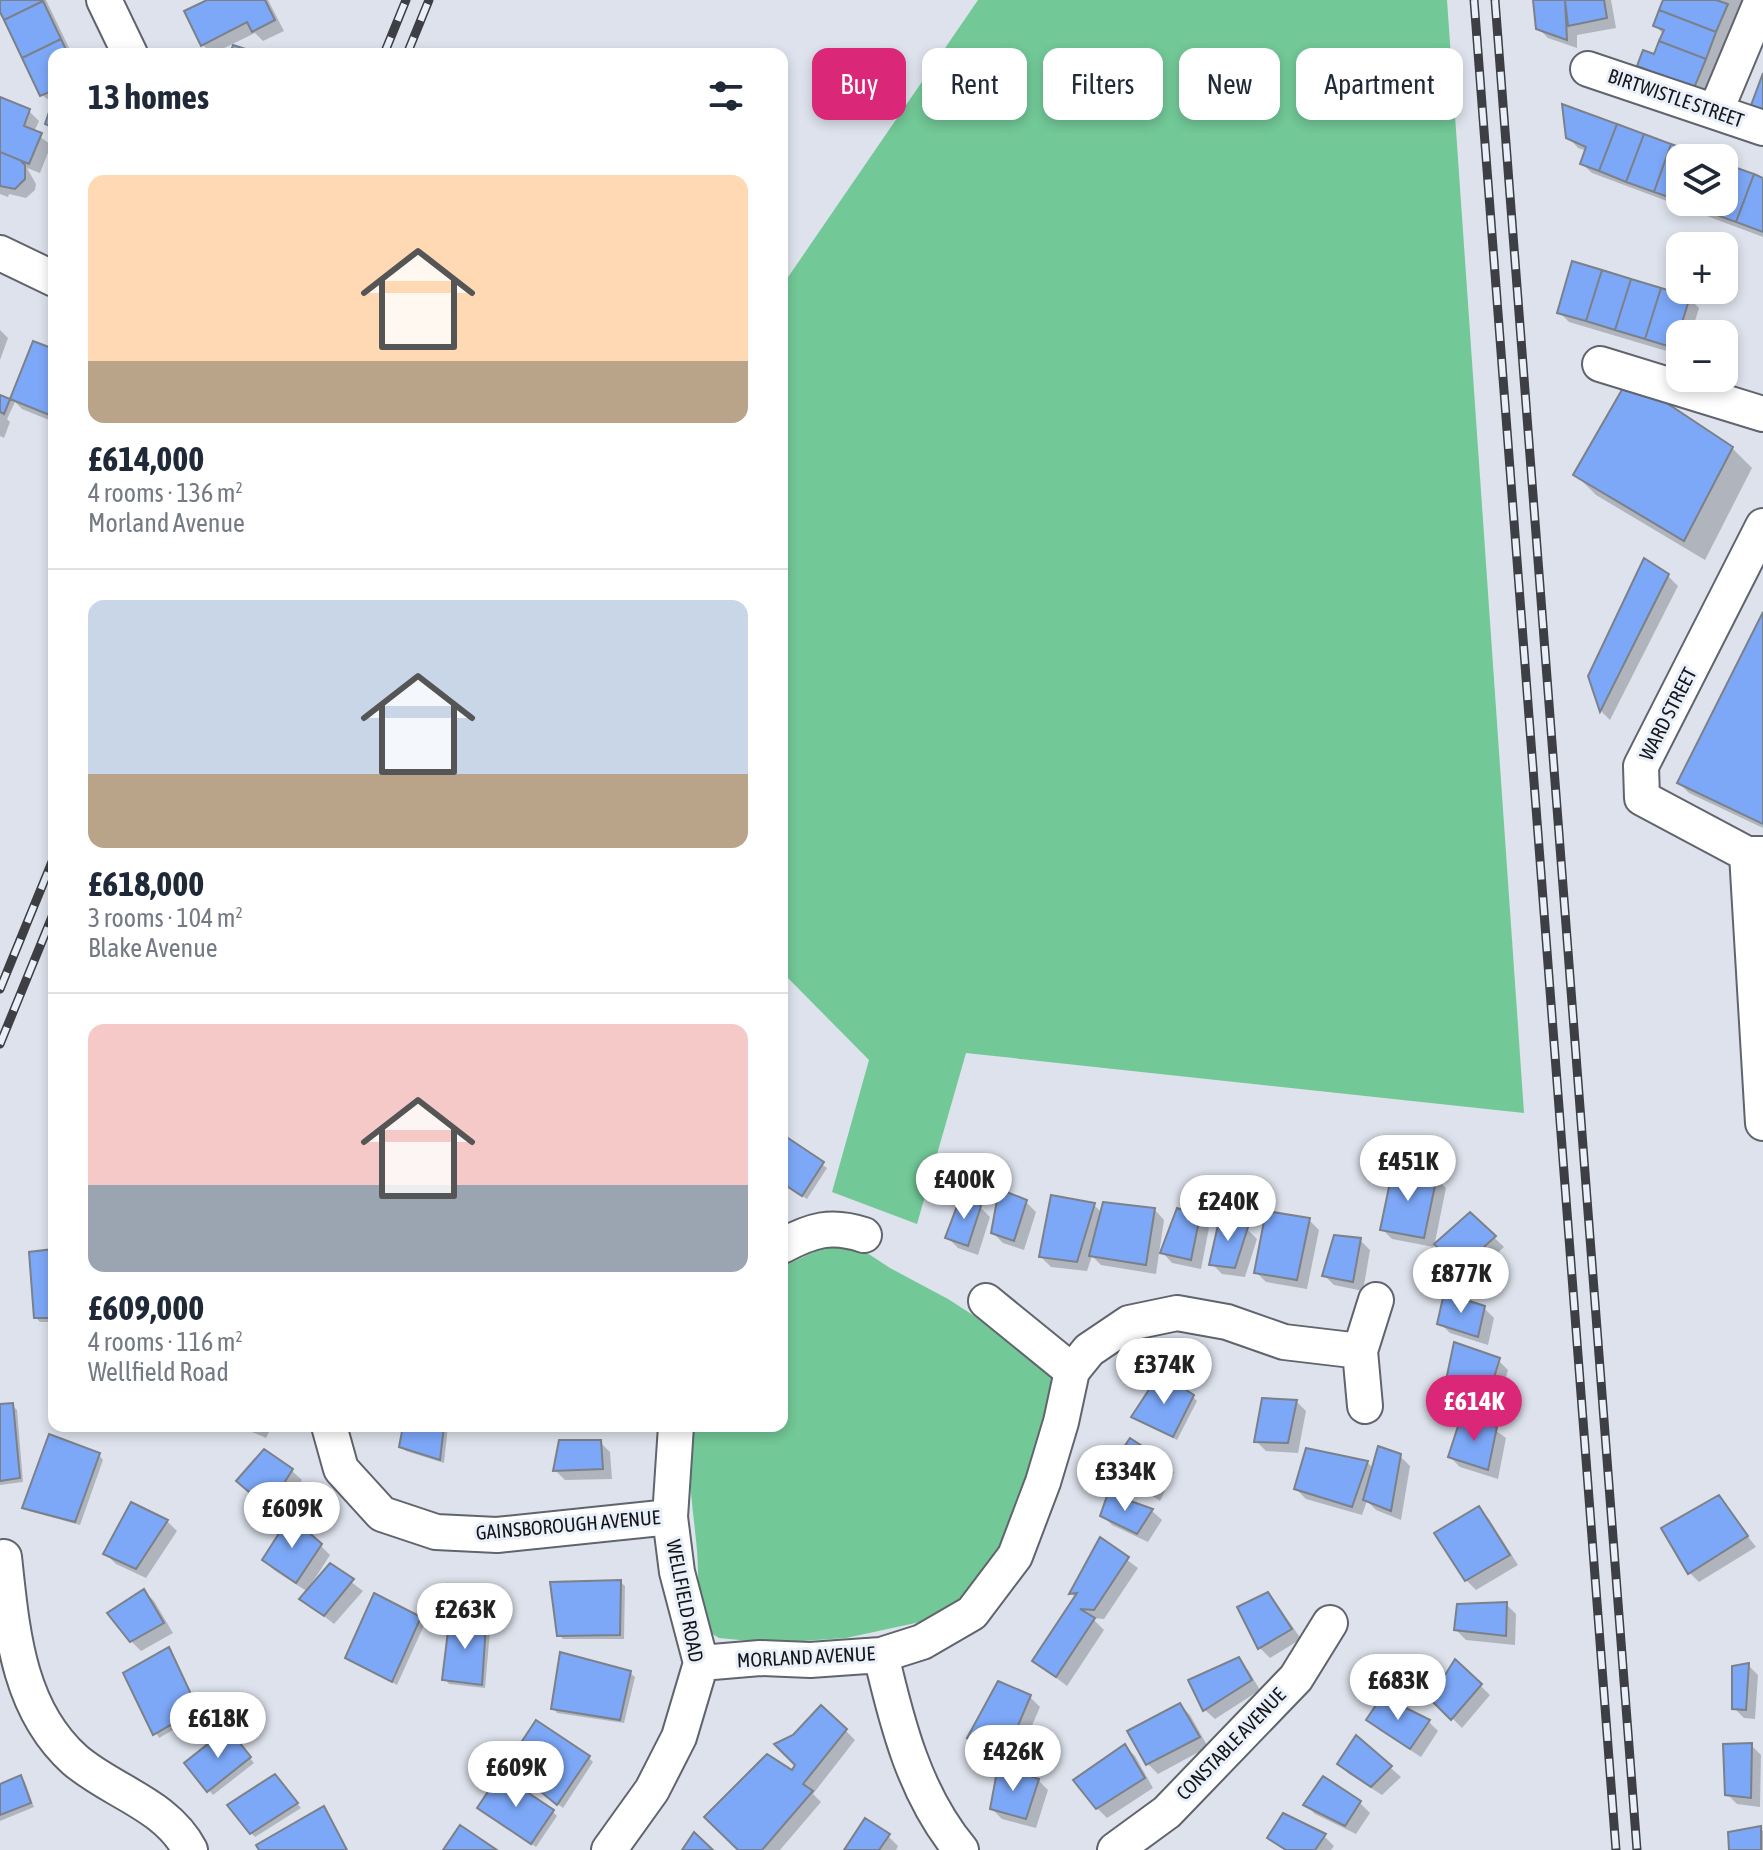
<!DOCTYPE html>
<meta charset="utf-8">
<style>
:root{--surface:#fff;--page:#f6f6f7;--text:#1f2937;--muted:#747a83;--line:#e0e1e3;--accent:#db2777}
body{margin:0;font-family:"Asap Condensed",sans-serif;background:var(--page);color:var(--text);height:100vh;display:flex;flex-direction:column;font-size:30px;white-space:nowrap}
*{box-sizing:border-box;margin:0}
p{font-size:26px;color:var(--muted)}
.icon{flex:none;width:44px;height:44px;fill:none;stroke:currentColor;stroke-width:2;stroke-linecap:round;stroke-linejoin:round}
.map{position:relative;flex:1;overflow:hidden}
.details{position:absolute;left:48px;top:48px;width:740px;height:1384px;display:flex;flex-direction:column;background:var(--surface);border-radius:16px;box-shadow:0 4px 12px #0003}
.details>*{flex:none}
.guide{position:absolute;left:812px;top:48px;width:760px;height:72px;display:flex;gap:16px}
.tools{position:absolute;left:1666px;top:144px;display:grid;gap:16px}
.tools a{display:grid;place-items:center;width:72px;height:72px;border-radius:16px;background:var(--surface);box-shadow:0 4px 12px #0003;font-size:40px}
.price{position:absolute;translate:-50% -68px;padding:0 18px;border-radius:28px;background:#fff;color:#222;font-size:26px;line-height:52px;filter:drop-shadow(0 2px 4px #0008)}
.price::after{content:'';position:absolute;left:50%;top:48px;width:24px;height:18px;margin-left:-12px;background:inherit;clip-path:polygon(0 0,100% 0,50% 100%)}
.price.selected{background:var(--accent);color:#fff}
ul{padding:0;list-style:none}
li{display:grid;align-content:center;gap:16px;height:424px;padding:0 40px}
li+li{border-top:2px solid var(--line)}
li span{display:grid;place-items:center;height:248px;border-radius:16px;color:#555}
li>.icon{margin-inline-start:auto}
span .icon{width:144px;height:144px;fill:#fffc;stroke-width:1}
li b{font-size:34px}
h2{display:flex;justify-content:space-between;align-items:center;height:96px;padding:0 40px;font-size:34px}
.chip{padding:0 28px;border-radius:16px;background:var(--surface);box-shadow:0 4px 12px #0003;font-size:28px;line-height:72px}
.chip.selected{background:var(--accent);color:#fff}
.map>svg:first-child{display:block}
.green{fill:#72c897}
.shadow{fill:#0003}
.building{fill:#7da8f8;stroke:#7b8089;stroke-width:2}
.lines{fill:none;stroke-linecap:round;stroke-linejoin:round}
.minor-casing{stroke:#5f646d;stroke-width:38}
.minor{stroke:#fff;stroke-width:34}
.rail-casing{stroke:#3d3f44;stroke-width:9}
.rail{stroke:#eaf0fa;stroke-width:6;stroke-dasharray:18;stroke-linecap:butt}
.labels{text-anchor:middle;stroke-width:6;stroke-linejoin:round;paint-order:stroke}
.street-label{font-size:20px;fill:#15161a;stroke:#eaf0fa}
</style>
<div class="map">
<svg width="1763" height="1850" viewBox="0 0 1763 1850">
<rect width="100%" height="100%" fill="#dde2ec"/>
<path class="green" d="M978,0h469l77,1113 -558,-60 -49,171 -85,-32 37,-132 -87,-88v-686z
M831,1244l27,3 32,21 58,31 45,29 59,47 -2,23 -43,146 -40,57 -47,21 -74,16 -75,5 -52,-5 -13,-8c-9,-29 -7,-51 -9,-80 -4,-42 -11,-82 -6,-124h91v-159z"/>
<path class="shadow" d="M0,0h46l26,54h-18v50l-12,-9 -42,-88z
M212,0h56l16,31 -21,10 -8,-8 -43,21 -9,-9z
M1535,0h76l5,28 -39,7v13l-29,-10 -10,-10z
M1665,0h77l-38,97 -55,-22 -10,-10 16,-8 9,-22 -9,-10z
M0,99l29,12 10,10 -5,11 17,13 -11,28 -13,-5 9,16 -1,6 -9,8 -17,-4 -1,3 -8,-3z
M1565,107l139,51h-24v44h44v-37l39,15v57l-171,-64 -10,-9 5,-13 -9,-3 -10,-11z
M1689,298l10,10 -8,26h-11v21l-111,-33 -10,-10z
M0,330l8,8 -8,22z
M34,344l20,8v70l-32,-13 -7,-7 -8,17 3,3 -6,16 -4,-2v-39l12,4z
M1732,448l20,20 -47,92 -109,-65 -20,-20z
M1668,576l10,10 -68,134 -9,-9 -11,-35z
M1763,617v211l-74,-35 -10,-10z
M782,1136l45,32 -20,31 -25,-17z
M1436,1178l10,10 -12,59 -42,-8 -10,-10z
M1026,1202l10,10 -12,38 -21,-7 -10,-10z
M1094,1205l8,8 53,-3 9,10 -8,54 -55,-9 -9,-9 -5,15 -36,-4 -10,-10z
M980,1207l10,10 -12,38 -20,-7 -10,-10z
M1470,1214l34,33 -32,30 -35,-33z
M1199,1218l10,10 -8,41 -29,-6 -9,-10z
M1309,1220l10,10 -12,59 -41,-7 -10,-10z
M1247,1229l10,10 -12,38 -23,-3 -10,-10z
M1360,1240l10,10 -7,41 -29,-6 -10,-10z
M54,1251v71h-14l-4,-4z
M1484,1308l10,10 -6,27 -38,-12 -10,-10z
M1498,1360l10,10 -17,57 15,11 -8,41 -38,-12 -10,-10 13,-41 -10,-3 -10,-10z
M1193,1397l4,4 -20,39 -44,-24z
M1296,1401l10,10 -8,42 -32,-2 -10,-10z
M12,1405l5,5 6,72 -23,3v-79z
M238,1426h34l-6,12z
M405,1426h43l-4,37 -38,-12 -5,-4z
M568,1426h49l-1,5 -45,-3z
M600,1442l10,10 2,27 -47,1 -10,-10z
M1307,1451l61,12 6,6 26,-13 10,10 -9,54 -25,-10 -9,-9 -5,14 -56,-16 -10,-10z
M99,1455l4,5 -23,65 -51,-14 -5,-4z
M1163,1462l11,10 -14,29 -37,-24 -10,-10z
M292,1471l10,9 -24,36 -29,-26z
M1109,1496l43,15 10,9 -14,22 -36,-17 -10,-10z
M1718,1498l38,49 -57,35 -9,-9z
M131,1505l36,16 10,10 -31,47 -30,-14 -10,-10z
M1479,1509l10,10 29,46 -42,25 -10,-10z
M1100,1540l38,28 -34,51 -12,-1 12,12 -37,56 -33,-25 42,-63 -4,-4z
M320,1545l10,10 -18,28 2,1 16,-18 33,25 -29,33 -32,-25 6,-7 -34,-22 -10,-10z
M620,1582l5,4 -1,53h-61l-4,-4z
M144,1591l10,10 19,32 -32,18 -10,-10z
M1267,1594l10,10 24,35 -31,19 -10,-10z
M1506,1604l10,10 -1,31 -49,-5 -10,-10z
M420,1618l5,5 -28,62 -50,-28z
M485,1626l5,5 -5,57 -36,-4 -4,-5z
M169,1650l32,64 -42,24 -33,-64z
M1238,1660l10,10 12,20 -45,29 -10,-9z
M1456,1662l34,33 -28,33 -30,-30z
M1748,1665l10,10 -3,44 -11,-1 -10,-10z
M630,1673l5,4 -11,46 -67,-10 -4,-5z
M1030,1697l10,10 -25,58 -35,-17 -10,-10z
M1180,1705l10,10 18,32 -50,27 -10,-10z
M1369,1720l59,1 10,10 -17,26 -42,-27z
M845,1730l10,10 -42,54 8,8 -41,48h-40l52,-78z
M232,1735l22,28 -41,32 -4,-5z
M1357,1738l44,39 -19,18 -33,-21 -10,-10z
M1751,1745l10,10 -1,52 -23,-3 -10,-10z
M1125,1746l10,10 18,32 -46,30 -10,-10z
M588,1757l5,5 -30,46 -49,-39z
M21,1777l4,5 9,25 -34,14v-35z
M1323,1778l37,25 10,10 -14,21 -41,-20 -9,-9z
M1038,1780l10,10 -12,38 -34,-9 -10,-10z
M279,1781l22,27 -46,29 -4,-4z
M553,1812l4,4 -21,31 -52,-34z
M1760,1828l3,3v19h-32z
M888,1836l10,10 -2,4h-50z
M1324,1836l10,10 -3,4h-47l-14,-13z"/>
<path class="building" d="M0,0h42l1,1 -39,19 -4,-8z
M207,0h58l10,20 -23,12 -5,-10 -46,24 -17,-35z
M1533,0h32l2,40 -31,-11z
M1565,0h39l3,18 -39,8z
M1663,0h53l12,4 -12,28 -57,-22z
M43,1l18,38 -39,19 -18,-38z
M1659,10l57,22 -10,27 -47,-18 5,-11 -11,-4z
M61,39l7,15h-14v36l-14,6 -18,-38z
M1659,41l47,18 -12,29 -57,-22 6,-16 11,4z
M233,45l28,9h-31z
M1763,73v40l-13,-5z
M0,97l30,12 -6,17 18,7 -13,31 -29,-12z
M1562,104l55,20 -18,47 -19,-7 6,-17 -20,-9z
M51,106l3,2v20l-9,-4z
M1617,124l27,10 -18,48 -27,-11z
M1644,134l27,10 -17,48 -28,-10z
M1671,144l28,10 -2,4h-17v43l-26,-9z
M0,152l20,8 5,5v14l-10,10 -15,-3z
M1726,164l28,10 -18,48 -28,-10 4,-10h12z
M1754,174l9,4v54l-27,-10z
M1681,202h31l-4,10z
M1572,261l30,9 -16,51 -29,-8z
M1602,270l29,9 -16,51 -29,-9z
M1631,279l30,9 -16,51 -30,-9z
M1661,288l29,9 -16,51 -29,-9z
M33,341l21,8 -2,67 -42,-17z
M1623,388l36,10 74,49 -49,94 -111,-66z
M0,395l10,4 -6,15 -4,-2z
M1644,558l25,16 -69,138 -12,-36z
M1763,612v212l-86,-41z
M782,1134l42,28 -22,34 -20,-13z
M1393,1168l44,8 -13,62 -44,-8z
M999,1189l28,11 -13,41 -23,-8z
M962,1193l19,13 -13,40 -23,-8z
M1051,1195l44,8 -18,59 -38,-5z
M1103,1202l52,6 -9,57 -57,-9z
M1177,1208l23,8 -9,44 -31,-7z
M1266,1211l44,7 -13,62 -43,-7z
M1470,1212l26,24 -36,33 -26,-25z
M1220,1216l28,11 -13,41 -26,-3z
M1334,1235l27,3 -8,44 -31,-6z
M54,1249v69h-20l-5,-66z
M1444,1293l41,13 -7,31 -41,-13z
M1454,1342l46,16 -18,59 -41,-13z
M1160,1373l34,22 -21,42 -42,-20z
M1262,1398l35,2 -9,43 -34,-1z
M13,1403l7,75 -20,3v-77z
M1461,1417l36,10 -9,43 -40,-13z
M403,1426h41l-4,34 -41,-13z
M49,1434l51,19 -25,69 -53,-14z
M1130,1438l35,23 -15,32 -39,-26z
M559,1440h42l2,29 -50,2z
M1378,1446l23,8 -10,57 -28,-11z
M1306,1448l62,13 -16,46 -58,-18z
M264,1449l29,20 -25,39 -32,-27z
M1108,1493l45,16 -16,25 -37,-18z
M1719,1495l29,41 -60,38 -27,-46z
M131,1502l37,18 -32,49 -33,-15z
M1479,1506l31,49 -45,26 -31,-48z
M290,1516l32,28 -26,39 -34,-23z
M1100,1537l29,20 -35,53 -14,-1 15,9 -39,59 -24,-16 45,-68 -8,1z
M330,1563l24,16 -30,37 -25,-17z
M621,1580l-1,55 -63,1 -7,-54z
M144,1589l20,34 -34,19 -23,-29z
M1268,1592l24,37 -34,20 -21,-42z
M374,1593l47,24 -29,65 -47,-24z
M1507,1602l-1,34 -52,-6 3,-26z
M450,1615l36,9 -4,61 -40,-5z
M169,1647l29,62 -45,26 -30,-62z
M560,1652l71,19 -11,49 -69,-11z
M1239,1657l13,23 -49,31 -15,-31z
M1455,1659l27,25 -31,36 -21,-21z
M1749,1663l-3,47 -14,-1v-43z
M998,1681l33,14 -26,61 -38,-18z
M1382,1696l48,24 -20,29 -44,-29z
M1180,1703l20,34 -54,28 -19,-34z
M821,1705l26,24 -44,55 10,7 -51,59h-24l-34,-33 63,-63 25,16 3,-5 -21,-21 19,-9z
M536,1720l54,36 -33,49 -50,-41z
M228,1728l23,29 -44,35 -23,-29z
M1356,1735l36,31 -21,21 -34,-23z
M1752,1743l-1,55 -26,-3 -2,-51z
M1125,1744l20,34 -49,31 -23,-29z
M998,1766l41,13 -13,40 -36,-10z
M275,1774l23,29 -48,31 -23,-29z
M500,1774l54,36 -23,34 -54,-36z
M21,1775l10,28 -31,12v-31z
M1323,1776l38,25 -16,25 -42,-21z
M324,1806l23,44h-88l-3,-5z
M1283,1813l43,21 -11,16h-29l-19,-12z
M865,1818l25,16 -11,16h-35z
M460,1825l37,25h-54z
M1761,1826v24h-32l-1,-18z
M694,1832l19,18h-31z"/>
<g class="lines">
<g class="minor-casing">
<path id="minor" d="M104,0l26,54
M1588,69l175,59
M1716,110l46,-110
M0,253l54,26
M1600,364l163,50
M1763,526l-122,240 1,32 105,56h16
M1747,854l16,269
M782,1246c30,-16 49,-22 82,-11
M986,1301l86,70
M1365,1406l-5,-55 16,-51
M329,1426l12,43 41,45 54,18 61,3 173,-18
M4,1557c8,72 13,151 71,203 37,32 91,44 115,90
M881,1655c16,69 34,140 80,195
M701,1663l59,-5 50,2 71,-5 41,-13 50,-29 43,-57 28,-74 18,-60 11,-51 17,-21 40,-27 48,-10 50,9 57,20 76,9
M609,1850l43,-60 27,-53 22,-74 -24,-91 -7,-55 6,-91
M1115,1850l52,-38 129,-134 34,-55"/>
</g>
<use href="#minor" class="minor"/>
<g class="rail-casing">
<path id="rail" d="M1474,0l142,1850
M1495,0l142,1850
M384,54l22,-54
M407,54l22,-54
M0,989l54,-132
M0,1044l54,-132"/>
</g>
<use href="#rail" class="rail"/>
</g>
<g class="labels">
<g class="street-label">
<text transform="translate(1676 98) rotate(19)" y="7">BIRTWISTLE STREET</text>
<text transform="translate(1668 714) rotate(-63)" y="7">WARD STREET</text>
<text transform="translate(568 1525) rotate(-5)" y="7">GAINSBOROUGH AVENUE</text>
<text transform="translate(685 1601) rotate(79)" y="7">WELLFIELD ROAD</text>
<text transform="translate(806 1657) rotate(-3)" y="7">MORLAND AVENUE</text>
<text transform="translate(1231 1744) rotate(-46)" y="7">CONSTABLE AVENUE</text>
</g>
</g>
</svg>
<div class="tools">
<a><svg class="icon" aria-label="layers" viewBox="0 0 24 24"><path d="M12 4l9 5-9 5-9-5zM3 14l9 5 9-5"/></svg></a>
<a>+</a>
<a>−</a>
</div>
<b class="price" style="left:1408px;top:1203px">£451K</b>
<b class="price" style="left:964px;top:1221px">£400K</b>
<b class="price" style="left:1228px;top:1243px">£240K</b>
<b class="price" style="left:1461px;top:1315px">£877K</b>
<b class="price" style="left:1164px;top:1406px">£374K</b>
<b class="price selected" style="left:1474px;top:1443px">£614K</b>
<b class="price" style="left:1125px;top:1513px">£334K</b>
<b class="price" style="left:292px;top:1550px">£609K</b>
<b class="price" style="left:465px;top:1651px">£263K</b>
<b class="price" style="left:1398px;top:1722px">£683K</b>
<b class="price" style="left:218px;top:1760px">£618K</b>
<b class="price" style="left:1013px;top:1793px">£426K</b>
<b class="price" style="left:516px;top:1809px">£609K</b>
<div class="guide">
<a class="chip selected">Buy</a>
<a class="chip">Rent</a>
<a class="chip">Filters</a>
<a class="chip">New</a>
<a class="chip">Apartment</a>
</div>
<section class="details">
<h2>13 homes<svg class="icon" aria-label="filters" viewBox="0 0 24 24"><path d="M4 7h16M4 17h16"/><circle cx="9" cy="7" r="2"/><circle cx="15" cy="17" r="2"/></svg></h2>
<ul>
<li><span style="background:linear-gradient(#ffd9b3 75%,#b9a48a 0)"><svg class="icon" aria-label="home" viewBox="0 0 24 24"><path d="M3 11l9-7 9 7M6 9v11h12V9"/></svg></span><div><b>£614,000</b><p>4 rooms · 136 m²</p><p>Morland Avenue</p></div></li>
<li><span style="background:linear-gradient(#c9d6e8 70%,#b9a48a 0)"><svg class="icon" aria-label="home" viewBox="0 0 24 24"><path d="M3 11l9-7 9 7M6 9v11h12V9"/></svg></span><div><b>£618,000</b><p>3 rooms · 104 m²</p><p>Blake Avenue</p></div></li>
<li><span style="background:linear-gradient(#f6c9c9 65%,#9aa5b1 0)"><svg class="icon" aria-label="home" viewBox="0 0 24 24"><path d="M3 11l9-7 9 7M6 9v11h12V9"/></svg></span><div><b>£609,000</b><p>4 rooms · 116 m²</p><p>Wellfield Road</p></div></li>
</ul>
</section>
</div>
